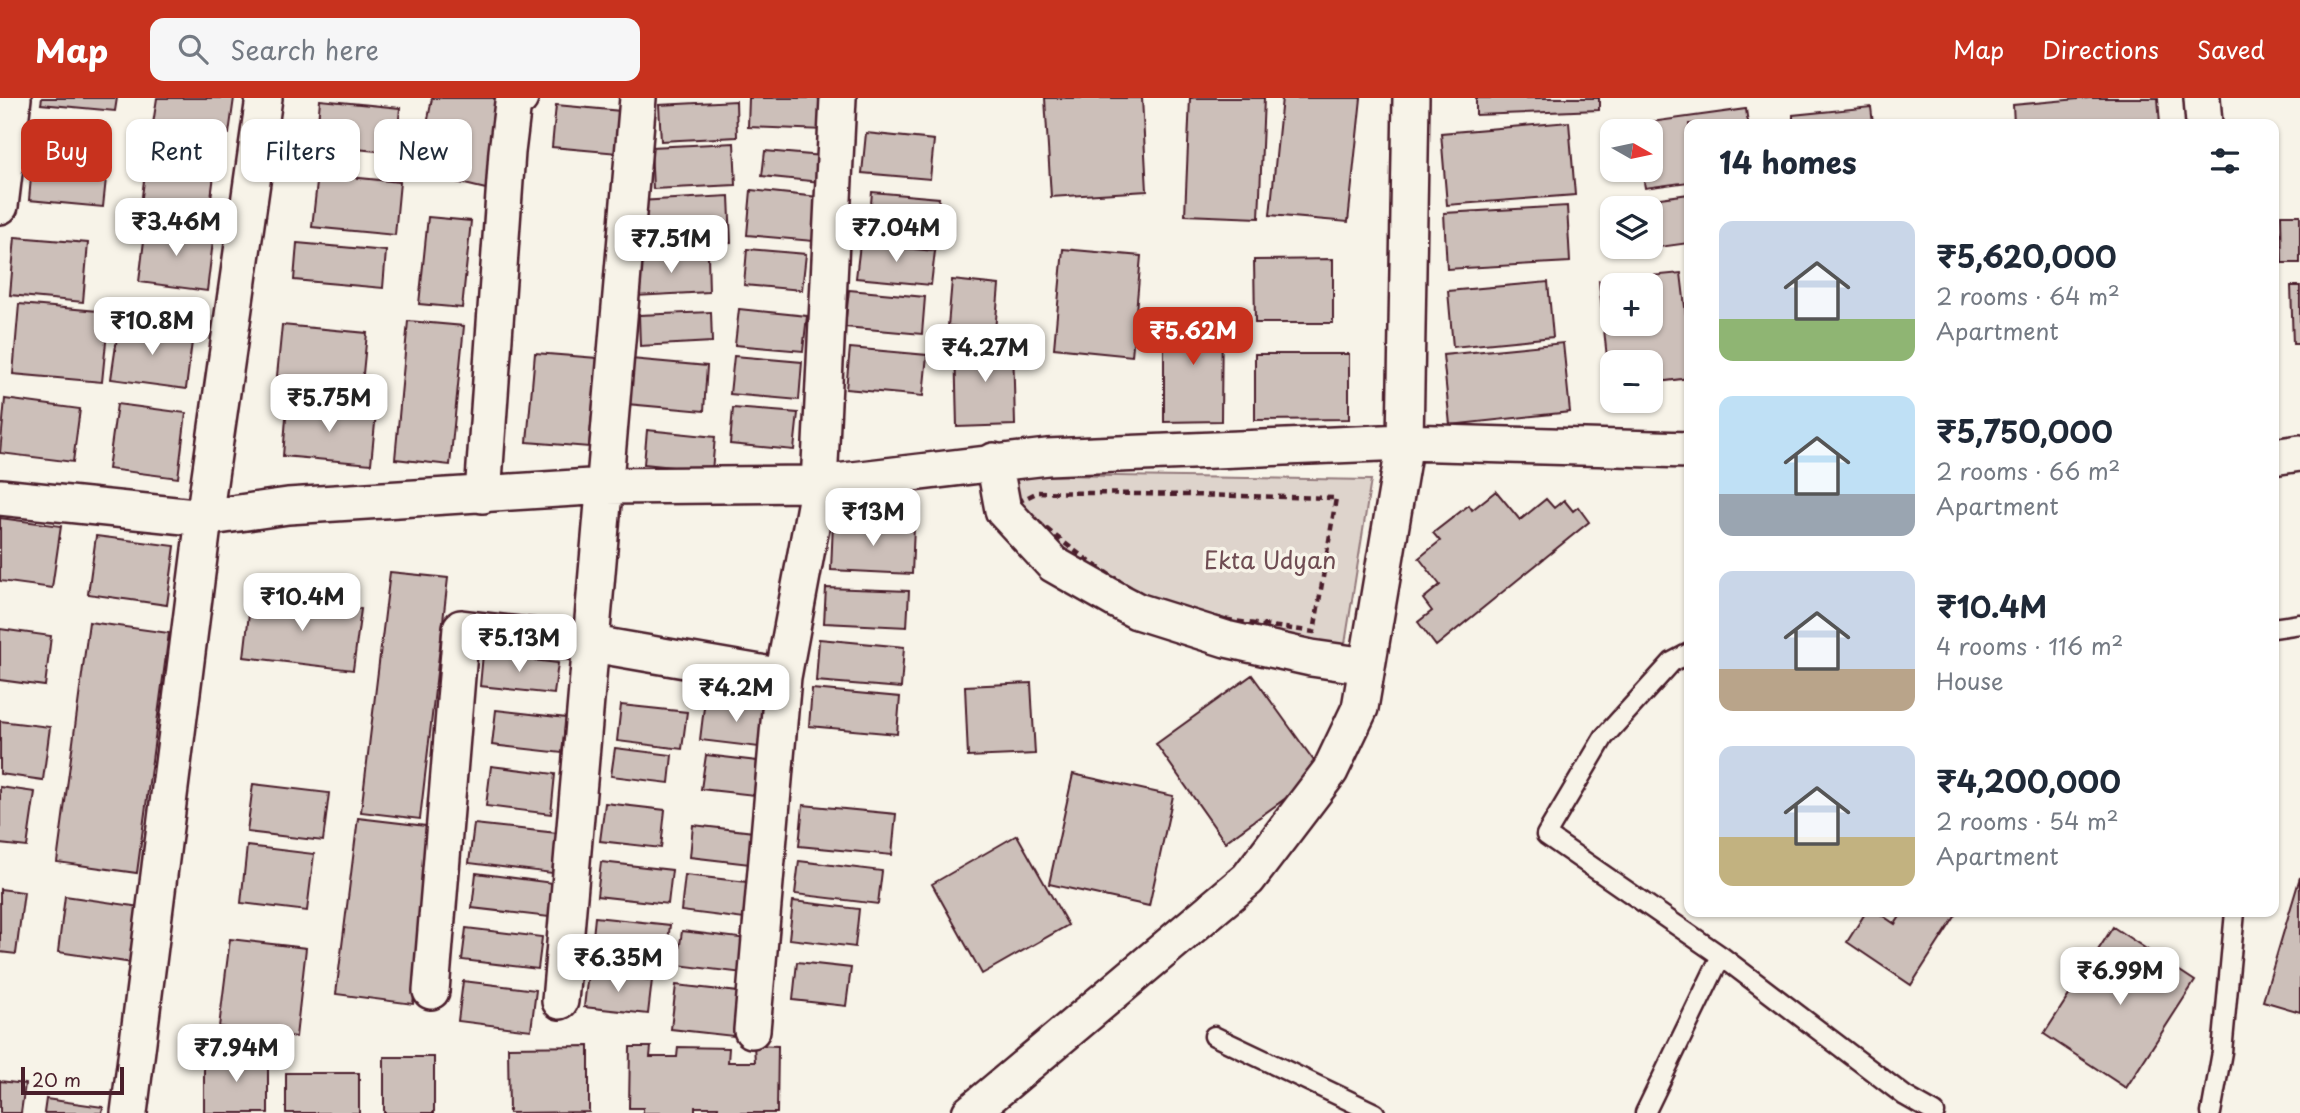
<!DOCTYPE html>
<meta charset="utf-8">
<style>
:root{--surface:#fff;--page:#f6f6f7;--text:#1f2937;--muted:#747a83;--accent:#c8321e}
body{margin:0;font-family:"Playpen Sans",sans-serif;background:var(--page);color:var(--text);height:100vh;display:flex;flex-direction:column;font-size:26px;white-space:nowrap}
*{box-sizing:border-box;margin:0}
p{font-size:23px;color:var(--muted)}
.icon{flex:none;width:38px;height:38px;fill:none;stroke:currentColor;stroke-width:2;stroke-linecap:round;stroke-linejoin:round}
.map{position:relative;flex:1;overflow:hidden}
.details{position:absolute;left:1684px;top:21px;width:595px;height:798px;display:flex;flex-direction:column;background:var(--surface);border-radius:14px;box-shadow:0 2px 5px #0004}
.details>*{flex:none}
.guide{position:absolute;left:21px;top:21px;width:665px;height:63px;display:flex;gap:14px}
.needle{width:46px;rotate:99deg}
.fabs{position:absolute;left:1600px;top:21px;display:grid;gap:14px}
.fabs a{display:grid;place-items:center;width:63px;height:63px;border-radius:14px;background:var(--surface);box-shadow:0 2px 5px #0004;font-size:35px}
.scale{position:absolute;left:21px;bottom:18px;width:103px;box-sizing:border-box;padding-left:7px;border:4px solid #4a1f2b;border-top:0;font-size:19px;line-height:24px;white-space:nowrap;color:#4a1f2b;-webkit-text-stroke:5px #f7f3e8;paint-order:stroke}
.price{position:absolute;translate:-50% -60px;padding:0 16px;border-radius:14px;background:#fff;color:#222;font-size:23px;line-height:46px;filter:drop-shadow(0 2px 4px #0008)}
.price::after{content:'';position:absolute;left:50%;top:42px;width:21px;height:16px;margin-left:-10px;background:inherit;clip-path:polygon(0 0,100% 0,50% 100%)}
.price.current{background:var(--accent);color:#fff}
ul{padding:0;list-style:none}
li{display:flex;align-items:center;gap:21px;height:175px;padding:0 35px}
li span{display:grid;place-items:center;flex:none;width:196px;height:140px;border-radius:14px;color:#555}
li>.icon{margin-inline-start:auto}
span .icon{width:84px;height:84px;fill:#fffc;stroke-width:1}
li b{font-size:30px}
h2{display:flex;justify-content:space-between;align-items:center;height:84px;padding:0 35px;font-size:30px}
.pill{padding:0 24px;border-radius:14px;background:var(--surface);box-shadow:0 2px 5px #0004;font-size:24px;line-height:63px}
.pill.current{background:var(--accent);color:#fff}
header{display:flex;align-items:center;gap:42px;box-sizing:border-box;height:98px;padding:0 35px;background:var(--accent);color:#fff}
header strong{font-size:33px}
nav{display:flex;gap:38px;margin-inline-start:auto;font-size:24px}
.search{width:490px;height:63px;background:var(--page);display:flex;align-items:center;gap:18px;box-sizing:border-box;padding:0 24px;border-radius:14px;color:var(--muted);font-size:26px}
.map>svg:first-child{display:block}
.green{fill:#ded4cc;stroke:#947a7c;stroke-width:2}
.building{fill:#ccbfb9;stroke:#4a1f2b;stroke-width:2;fill-rule:evenodd}
.lines{fill:none;stroke-linecap:round;stroke-linejoin:round}
.lane-casing{stroke:#4a1f2b;stroke-width:23}
.street-casing{stroke:#4a1f2b;stroke-width:40}
.path{stroke:#4a1f2b;stroke-width:4.5;stroke-dasharray:7 5;stroke-linecap:butt}
.lane{stroke:#f7f3e8;stroke-width:18}
.street{stroke:#f7f3e8;stroke-width:35}
.labels{text-anchor:middle;stroke-width:7;stroke-linejoin:round;paint-order:stroke}
.park-label{font-size:24px;fill:#6f4c53;stroke:#f7f3e8}
</style>
<header>
<strong>Map</strong>
<div class="search"><svg class="icon" aria-label="search" viewBox="0 0 24 24"><circle cx="10" cy="10" r="6"/><path d="M15 15l6 6"/></svg>Search here</div>
<nav><a>Map</a><a>Directions</a><a>Saved</a></nav>
</header>
<div class="map">
<svg width="2300" height="1015" viewBox="0 0 2300 1015">
<rect width="100%" height="100%" fill="#f7f3e8"/>
<filter id="ink" filterUnits="userSpaceOnUse"><feTurbulence type="fractalNoise" baseFrequency=".0143" numOctaves="2"/><feDisplacementMap in="SourceGraphic" scale="14" xChannelSelector="R" yChannelSelector="G"/><feConvolveMatrix kernelMatrix="1 2 1 2 8 2 1 2 1" color-interpolation-filters="sRGB"/></filter>
<g filter="url(#ink)">
<path class="green" d="M1052,377l319,5 -29,183 -241,-70 -114,-111z"/>
<path class="building" d="M42,0h75l-2,13 -74,-7z
M157,0h77l-5,36 -76,-10z
M432,0h67l-9,92 -72,-17z
M749,0h77l-1,32 -77,-3z
M1045,0h97l5,93 -96,6z
M1190,0h74l-5,120 -74,-3z
M1282,0h79l-13,124 -78,-7z
M1476,0h123v12l-123,5z
M2089,0h69l2,26h-146l-1,-19z
M320,2l80,8 -4,45 -80,-8z
M736,3l1,36 -76,4 -2,-36z
M556,7l65,6 -3,42 -66,-6z
M1871,9l2,17h-80v-9z
M1746,11l2,15h-59v58l-44,6 -3,-18h8v-39h-13l-1,-7z
M1569,24l6,73 -128,10 -6,-72z
M866,35l68,7 -4,39 -68,-6z
M34,45l75,7 -6,57 -74,-7z
M734,45l2,42 -83,4 -2,-42z
M765,53l57,5 -2,26 -58,-6z
M146,67l68,10 -7,54 -68,-9z
M318,76l82,8 -5,53 -83,-8z
M751,92l67,7 -5,44 -66,-6z
M872,94l67,6 -4,35 -66,-6z
M1689,96v49l-58,8 -1,-4h20v-39h-25l-1,-5z
M729,98l2,47 -91,4 -2,-46z
M1567,108l3,56 -123,7 -3,-56z
M2281,117h19v48h-18z
M428,119l43,4 -9,87 -43,-4z
M146,126l68,9 -7,58 -68,-9z
M15,139l73,6 -5,59 -73,-7z
M297,145l89,8 -3,37 -89,-8z
M860,146l75,7 -4,34 -75,-7z
M747,151l59,5 -4,36 -58,-5z
M1063,151l78,7 -9,100 -78,-8z
M708,157l1,37 -74,4 -2,-38z
M1333,161v64h-78l-1,-63z
M1681,175l8,68v37l-39,5v-21h-38l-2,25 -11,-106zM1612,187h38v39h-38z
M952,182l47,5 -4,46 -47,-5z
M1548,184l5,55 -100,10 -5,-56z
M2291,188h9v58h-7z
M849,192l76,7 -3,37 -77,-7z
M19,206l90,8 -7,70 -89,-8z
M739,211l68,7 -4,35 -68,-6z
M711,214l1,30 -72,4 -1,-31z
M1164,215h58l-1,108 -57,1z
M408,223l56,5 -14,139 -55,-6z
M119,226l74,10 -7,55 -75,-10z
M282,227l85,8 -5,51 -85,-8z
M1013,244l2,83 -58,2 -2,-83z
M1563,245l7,69 -120,13 -7,-70z
M850,250l77,7 -4,41 -77,-7z
M535,255l62,5 -8,89 -62,-5z
M1255,256h94v65l-94,1z
M734,258l68,6 -3,38 -69,-6z
M631,261l76,7 -3,45 -77,-7z
M5,301l75,10 -7,53 -73,-9z
M117,306l69,9 -8,65 -70,-9z
M287,307l89,8 -5,51 -88,-8z
M733,310l65,5 -4,37 -64,-6z
M647,332l68,7 -3,34 -68,-7z
M1496,393l24,29 26,-21 8,9 10,-8 9,11 5,-4 11,15 -153,124 -18,-24 14,-11 -9,-12 17,-14 -21,-27 21,-17 -7,-8 36,-28 3,5z
M0,420l61,8 -9,62 -52,-7z
M833,425l81,3 -2,48 -81,-4z
M96,438l79,10 -8,59 -79,-11z
M390,474l58,6 -28,241 -59,-7z
M826,490l83,3 -2,36 -83,-4z
M251,498l110,13 -8,61 -109,-13z
M89,524l80,11 -32,240 -80,-11z
M0,531l51,7 -6,50 -45,-6z
M819,541l85,8 -3,41 -85,-7z
M483,556l75,9 -4,31 -74,-8z
M1252,577l70,97 -97,70 -69,-98z
M1031,585l4,71 -67,3 -3,-71z
M812,591l88,8 -3,37 -88,-8z
M705,601l67,8 -5,41 -67,-8z
M621,607l66,7 -5,37 -65,-8z
M496,612l70,8 -4,35 -70,-8z
M0,623l50,6 -7,53 -43,-6z
M615,650l57,7 -3,28 -58,-7z
M706,657l51,6 -3,34 -53,-6z
M491,668l64,8 -4,40 -65,-8z
M1073,676l100,22 -24,110 -100,-22z
M253,686l76,9 -6,48 -76,-9z
M0,689l35,5 -8,55 -27,-3z
M605,705l60,7 -4,38 -61,-7z
M803,707l93,9 -4,41 -93,-9z
M358,720l76,9 -21,177 -77,-10z
M474,726l83,9 -5,40 -83,-10z
M693,727l69,8 -4,32 -68,-8z
M1017,737l51,90 -86,49 -50,-90z
M247,748l67,8 -7,57 -66,-8z
M799,763l83,10 -4,33 -83,-10z
M601,764l71,8 -4,34 -71,-8z
M476,775l77,10 -4,34 -77,-9z
M685,777l71,8 -4,37 -71,-9z
M2300,779v135l-37,-11z
M0,791l24,3 -8,62 -16,-2z
M65,798l76,11 -8,56 -75,-11z
M793,803l66,8 -4,38 -66,-8z
M1866,814h11l18,12 8,-12h55l-47,73 -64,-43z
M595,819l75,8 -6,49 -74,-8z
M2113,829l82,54 -69,107 -82,-54z
M466,830l76,9 -4,32 -76,-9z
M682,833l66,8 -5,34 -66,-8z
M230,841l76,9 -10,89 -77,-10z
M797,864l54,6 -5,38 -53,-6z
M588,875l64,7 -4,34 -64,-7z
M463,883l73,9 -5,40 -73,-9z
M676,887l62,7 -5,44 -62,-7z
M754,947l24,1 -1,67h-60l1,-6h-23v6h-52v-5h-14l1,-61h21l-1,10h27l1,-10 51,1 -1,14h27z
M589,948v66l-80,1 -1,-66z
M268,957v58h-64v-57z
M384,959h50v56h-50z
M286,975h73v40h-73z
M0,983l25,3 -4,29h-21z
M46,1001l57,8 -1,6h-58z"/>
<g class="lines">
<g class="lane-casing">
<path id="lane" d="M2273,530l27,-4
M1689,555l-17,9 -68,75 -58,98 175,121 184,140 30,17
M1214,938l161,77
M1645,1015l76,-157
M2211,1015l11,-61 13,-140"/>
</g>
<g class="street-casing">
<path id="street" d="M2202,0l2,26
M0,108l13,-108
M2273,359l27,-4
M994,363l9,49 50,54 65,37 19,10 89,28 85,19 56,8
M483,397l24,-343 6,-49 7,-5
M0,399l204,21 84,-12 318,-20 213,-2 228,-27 358,-15 284,8
M431,893l30,-363 132,16 190,33
M560,903l78,-903
M752,932l31,-353 36,-193 19,-386
M129,1015l75,-595 60,-420
M970,1015l278,-234 82,-108 30,-63 45,-266 6,-344"/>
</g>
<path class="path" d="M1038,394l298,6 -22,134c-52,-8 -126,-13 -172,-38 -46,-25 -87,-57 -126,-91z"/>
<use href="#lane" class="lane"/>
<use href="#street" class="street"/>
</g>
</g>
<g class="labels">
<g class="park-label">
<text x="1270" y="471">Ekta Udyan</text>
</g>
</g>
</svg>
<div class="fabs">
<a><svg class="needle" viewBox="-14 -14 28 28"><path d="M0-13l5 13h-10z" fill="#e53935"/><path d="M0 13l5-13h-10z" fill="#747a83"/></svg></a>
<a><svg class="icon" aria-label="layers" viewBox="0 0 24 24"><path d="M12 4l9 5-9 5-9-5zM3 14l9 5 9-5"/></svg></a>
<a>+</a>
<a>−</a>
</div>
<div class="scale">20 m</div>
<b class="price" style="left:176px;top:160px">₹3.46M</b>
<b class="price" style="left:896px;top:166px">₹7.04M</b>
<b class="price" style="left:671px;top:177px">₹7.51M</b>
<b class="price" style="left:152px;top:259px">₹10.8M</b>
<b class="price current" style="left:1193px;top:269px">₹5.62M</b>
<b class="price" style="left:985px;top:286px">₹4.27M</b>
<b class="price" style="left:329px;top:336px">₹5.75M</b>
<b class="price" style="left:873px;top:450px">₹13M</b>
<b class="price" style="left:302px;top:535px">₹10.4M</b>
<b class="price" style="left:519px;top:576px">₹5.13M</b>
<b class="price" style="left:736px;top:626px">₹4.2M</b>
<b class="price" style="left:618px;top:896px">₹6.35M</b>
<b class="price" style="left:2120px;top:909px">₹6.99M</b>
<b class="price" style="left:236px;top:986px">₹7.94M</b>
<div class="guide">
<a class="pill current">Buy</a>
<a class="pill">Rent</a>
<a class="pill">Filters</a>
<a class="pill">New</a>
</div>
<section class="details">
<h2>14 homes<svg class="icon" aria-label="filters" viewBox="0 0 24 24"><path d="M4 7h16M4 17h16"/><circle cx="9" cy="7" r="2"/><circle cx="15" cy="17" r="2"/></svg></h2>
<ul>
<li><span style="background:linear-gradient(#c9d6e8 70%,#8fb573 0)"><svg class="icon" aria-label="home" viewBox="0 0 24 24"><path d="M3 11l9-7 9 7M6 9v11h12V9"/></svg></span><div><b>₹5,620,000</b><p>2 rooms · 64 m²</p><p>Apartment</p></div></li>
<li><span style="background:linear-gradient(#bfe0f5 70%,#9aa5b1 0)"><svg class="icon" aria-label="home" viewBox="0 0 24 24"><path d="M3 11l9-7 9 7M6 9v11h12V9"/></svg></span><div><b>₹5,750,000</b><p>2 rooms · 66 m²</p><p>Apartment</p></div></li>
<li><span style="background:linear-gradient(#c9d6e8 70%,#b9a48a 0)"><svg class="icon" aria-label="home" viewBox="0 0 24 24"><path d="M3 11l9-7 9 7M6 9v11h12V9"/></svg></span><div><b>₹10.4M</b><p>4 rooms · 116 m²</p><p>House</p></div></li>
<li><span style="background:linear-gradient(#c9d6e8 65%,#c2b280 0)"><svg class="icon" aria-label="home" viewBox="0 0 24 24"><path d="M3 11l9-7 9 7M6 9v11h12V9"/></svg></span><div><b>₹4,200,000</b><p>2 rooms · 54 m²</p><p>Apartment</p></div></li>
</ul>
</section>
</div>
